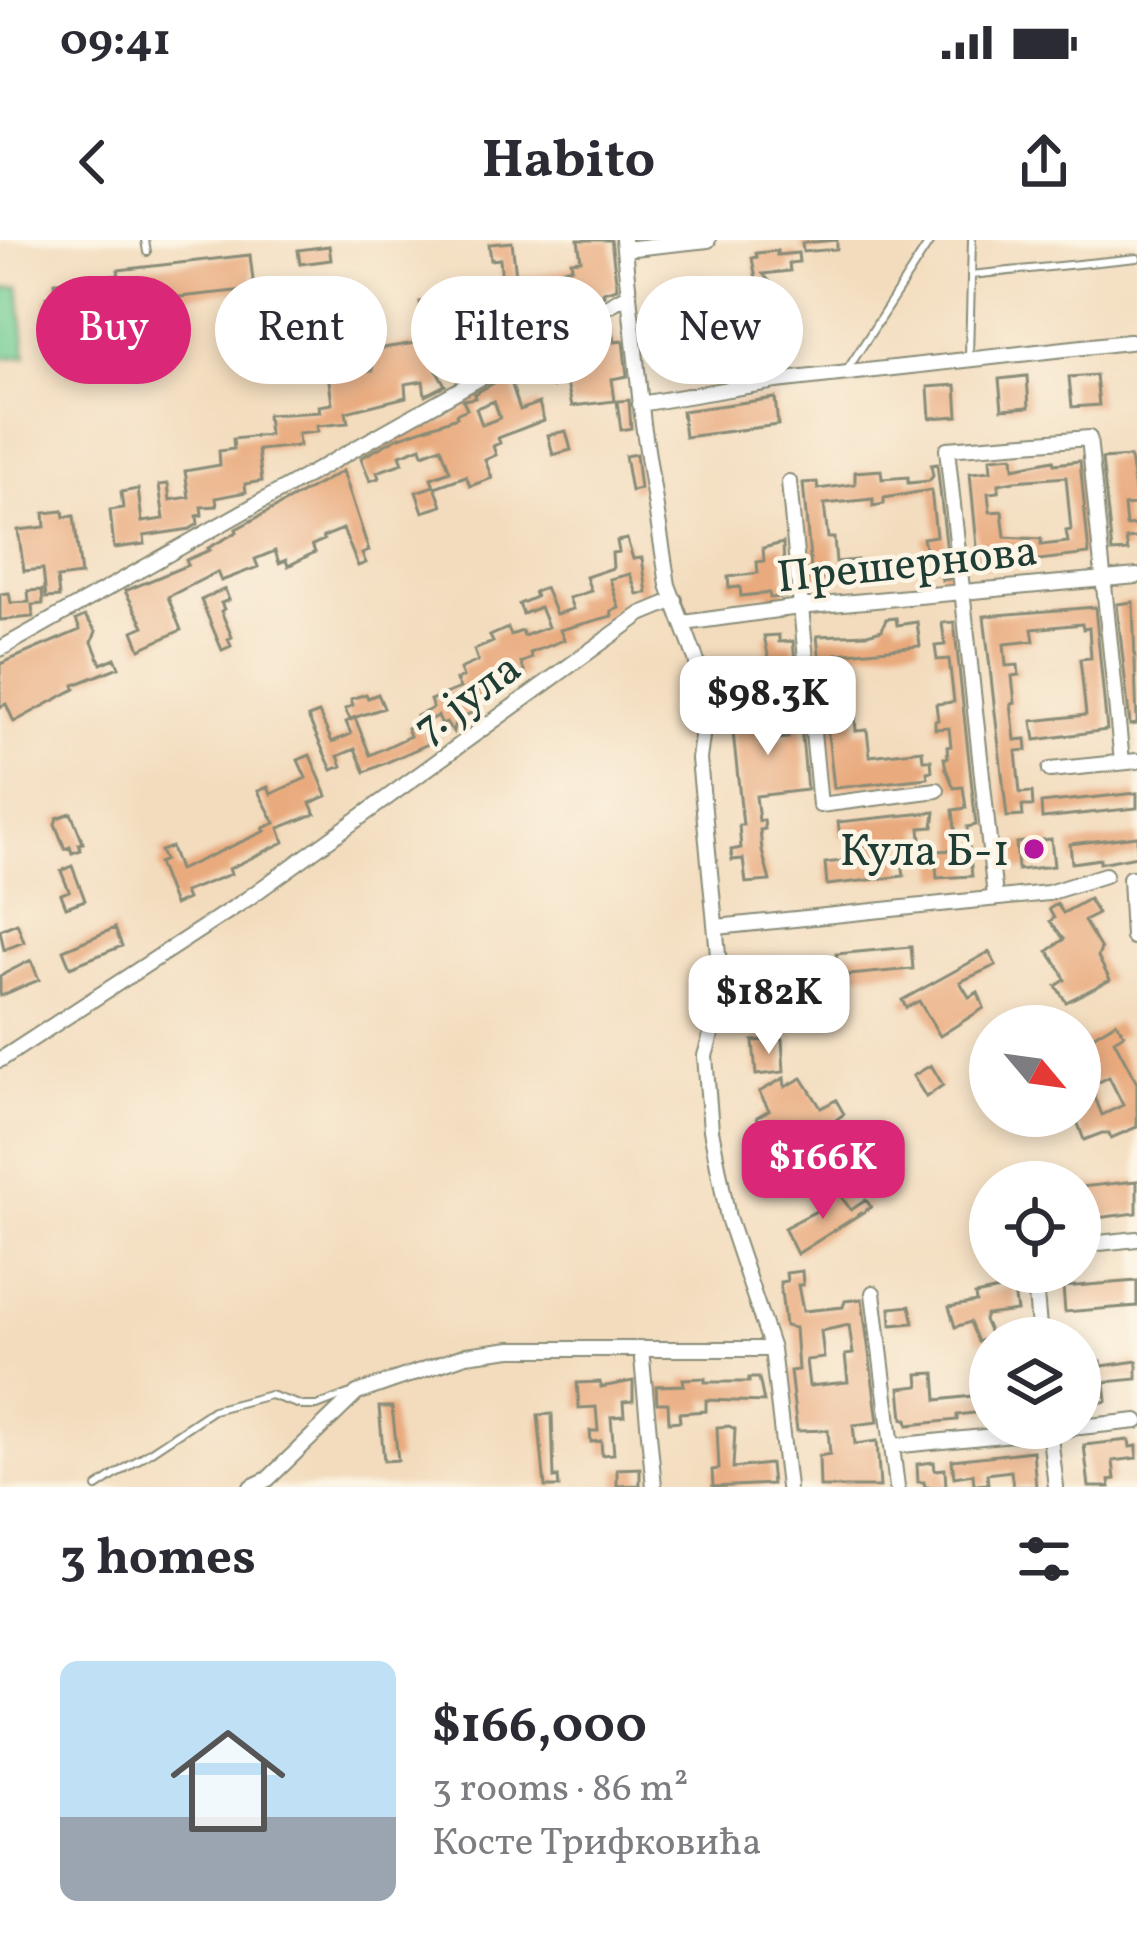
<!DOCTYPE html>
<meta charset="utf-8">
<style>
:root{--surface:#fff;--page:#f2f2f3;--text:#2b2b33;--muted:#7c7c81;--accent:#db2777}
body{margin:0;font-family:Vollkorn,serif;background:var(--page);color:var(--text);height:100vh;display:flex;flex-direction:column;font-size:45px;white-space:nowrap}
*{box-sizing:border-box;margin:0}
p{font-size:39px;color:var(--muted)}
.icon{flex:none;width:66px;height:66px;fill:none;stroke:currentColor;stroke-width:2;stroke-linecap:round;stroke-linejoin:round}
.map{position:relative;height:1247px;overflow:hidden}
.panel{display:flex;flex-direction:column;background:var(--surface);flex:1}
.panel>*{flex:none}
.banner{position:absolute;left:36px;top:36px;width:1065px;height:108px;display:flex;gap:24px}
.needle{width:78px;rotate:119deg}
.buttons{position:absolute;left:969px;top:765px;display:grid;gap:24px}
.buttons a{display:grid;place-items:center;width:132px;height:132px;border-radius:50%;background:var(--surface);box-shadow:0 6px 18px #0003;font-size:60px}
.price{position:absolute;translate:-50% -102px;padding:0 27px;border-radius:24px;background:#fff;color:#222;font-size:39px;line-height:78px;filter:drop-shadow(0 3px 6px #0008)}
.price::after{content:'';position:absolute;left:50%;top:72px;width:36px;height:27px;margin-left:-18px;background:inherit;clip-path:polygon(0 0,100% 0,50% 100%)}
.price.on{background:var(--accent);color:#fff}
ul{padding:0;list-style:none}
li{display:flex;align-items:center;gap:36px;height:300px;padding:0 60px}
li span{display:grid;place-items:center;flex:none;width:336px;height:240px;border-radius:18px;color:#555}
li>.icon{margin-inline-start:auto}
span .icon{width:144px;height:144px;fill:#fffc;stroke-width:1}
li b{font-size:51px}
h2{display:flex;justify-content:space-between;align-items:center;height:144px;padding:0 60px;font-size:51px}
.tag{padding:0 42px;border-radius:54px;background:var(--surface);box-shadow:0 6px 18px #0003;font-size:42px;line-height:108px}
.tag.on{background:var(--accent);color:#fff}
.status{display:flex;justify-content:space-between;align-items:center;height:84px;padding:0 60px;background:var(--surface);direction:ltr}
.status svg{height:33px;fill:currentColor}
header{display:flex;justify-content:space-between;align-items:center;height:156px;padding:0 60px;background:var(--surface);font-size:54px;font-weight:700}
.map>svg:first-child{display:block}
.pitch{fill:#74ce94;stroke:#4a8664;stroke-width:3}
.building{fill:#e9aa7e;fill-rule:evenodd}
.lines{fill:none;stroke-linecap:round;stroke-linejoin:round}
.lane-casing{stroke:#898c78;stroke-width:10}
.street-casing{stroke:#898c78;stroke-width:18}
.lane{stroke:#fff;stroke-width:6}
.street{stroke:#fff;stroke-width:14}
.poi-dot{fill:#b5179e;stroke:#fcf5e5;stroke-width:4.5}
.labels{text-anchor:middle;stroke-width:9;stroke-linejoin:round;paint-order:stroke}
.street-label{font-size:45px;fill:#1f3d34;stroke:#fcf5e5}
.poi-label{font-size:45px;fill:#1f3d34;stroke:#fcf5e5;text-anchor:end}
</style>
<div class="status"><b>09:41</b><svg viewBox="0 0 49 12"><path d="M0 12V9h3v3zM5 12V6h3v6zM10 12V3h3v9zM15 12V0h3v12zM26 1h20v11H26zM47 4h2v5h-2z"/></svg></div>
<header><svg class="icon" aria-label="back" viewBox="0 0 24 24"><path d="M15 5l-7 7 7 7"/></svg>Habito<svg class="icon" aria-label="share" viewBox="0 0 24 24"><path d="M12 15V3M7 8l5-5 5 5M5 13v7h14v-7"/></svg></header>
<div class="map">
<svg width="1137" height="1247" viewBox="0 0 1137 1247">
<rect width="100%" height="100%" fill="#fcf5e5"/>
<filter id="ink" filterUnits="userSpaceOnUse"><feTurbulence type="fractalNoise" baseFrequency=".00833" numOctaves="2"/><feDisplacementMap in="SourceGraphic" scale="24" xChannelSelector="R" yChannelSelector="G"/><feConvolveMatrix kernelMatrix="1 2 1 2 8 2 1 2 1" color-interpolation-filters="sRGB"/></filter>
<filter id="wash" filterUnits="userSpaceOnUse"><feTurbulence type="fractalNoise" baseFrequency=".004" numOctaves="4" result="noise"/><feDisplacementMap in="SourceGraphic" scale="48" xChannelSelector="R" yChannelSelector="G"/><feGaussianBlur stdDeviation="2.7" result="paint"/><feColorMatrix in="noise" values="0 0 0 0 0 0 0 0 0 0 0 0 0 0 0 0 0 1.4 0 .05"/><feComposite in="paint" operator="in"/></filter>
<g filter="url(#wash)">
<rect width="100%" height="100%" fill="#f3dcbd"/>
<path class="pitch" d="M19,47l7,69 -26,2v-69z"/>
<g id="blocks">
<path class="building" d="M578,0h33l6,48 -14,4 1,3 -17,9 -4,-15 -32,4 3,27 -44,4 2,11 -37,5 1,11 -26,4 1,14 -14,2 8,14 -20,10 -2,-14 -18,3 1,13 -60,15 2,11 -31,3 1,6 -20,2 1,12 -41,4 4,31 -17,3 1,8 -30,6 1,8 -16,1 1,8 -5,1 1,8 -8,5 -46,7 1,8 -31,4 -4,-38 13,-2 -2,-16 17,-3 4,33 22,-3 -5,-34 9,-1 2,16 19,-3 -4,-26 35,-6 -1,-14 15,-2 -1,-10 36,-4 -2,-20 53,-3 -1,-6 13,-2 -4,-31 45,-3 -2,-15 5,-1v-5l72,-11 -3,-20 -23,3 -2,-19 16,-1 1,7 54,-3 -2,-21 13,-2 -2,-23 -9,1 -2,-16 23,-2 4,33h21l35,-8 -1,-6 10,-1z
M837,0v9l-34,3 -1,-9z
M329,6l2,14 -31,4 -2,-14z
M777,11v4l21,-2 1,9 -10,1 1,8 -27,3 15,17 -12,11 -7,-8 -7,-36 5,-1 -1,-4z
M250,15l4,34 -84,9 -1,-6 -25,3v6l-22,3 -1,-6 -74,8 -1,-9 10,-1 -1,-14 64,-7 -1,-5z
M728,42l4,28 18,-3 5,38 -19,3 2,20 -55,6 -13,-77 7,-1 -1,-12 15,-1 1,18 21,-3 -1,-6 8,-1 -1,-8z
M613,90l2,12 8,-1 4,35 -15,3 3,22 -43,5 -5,-23 -15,4 -8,-32 15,-7 1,4 18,-4 -1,-12z
M528,124l4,14 -20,7 8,25 19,-7 5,17 -46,18 2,5 -7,3 3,9 -11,5 7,18 -22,8 -4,-10 -31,11 7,19 -19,6 -7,-20 18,-6 -3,-8 19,-7 -9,-24 -18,7 -2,-7 -21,8 3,8 -26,9 2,6 -9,3 -9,-23 36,-20 60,-21 -1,-3 11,-5 -4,-9 12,-2 -1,-4zM494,161l6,17 -18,7 -6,-17z
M1096,135l3,30 -27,2 -3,-30z
M1027,136l2,31 -27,2 -3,-30z
M956,145l2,31 -28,2 -2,-31z
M775,158l3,27 -93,12 -3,-26z
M629,160l2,28 -10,2 -4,-29z
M566,191l5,19 -18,5 -5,-20z
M636,214l4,35 -9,2 -6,-35z
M1013,216l1,12 39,-8 1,4 26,-3 9,93 -110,13 -9,-94 21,-2 -1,-13zM1066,237l5,53 -5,1 2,11 -27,3v-6l-36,-2 -3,-26 -12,1 -2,-19 11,-1v-8l15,-3z
M1130,217l7,48 -13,1 2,20 11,-1v13l-11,1 2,12 -16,1 -10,-93z
M937,224l13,115 -8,1 -5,-29 -11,2 -3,-15 13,-2 -5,-46 -47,8v6l-11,2v-7l-49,5 4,34h6l2,24 21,-2 1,17 -46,3 -9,-97 14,-1 1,7 37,-5v-12l26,-2 1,9 26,-2v6l21,-2 4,-5 -2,-11z
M343,231l26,80 -7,3 4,9 -8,3 -15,-37 -20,8 1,3 -12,5 3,7 -27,14 -2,-6 -7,3 -4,-12 -20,8 3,8 -37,14 -4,-9 -49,25 13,33 -41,19 -7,-18 11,-5 -19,-35 63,-26 -2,-5 24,-10 -2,-2 29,-16 -1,-3z
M63,271l1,6 10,-1 7,59 -24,3 2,19 -13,1 -3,-29 -19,2 -6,-41 27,-3 -1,-14z
M627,299l6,20 9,-1 5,35 -10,1 -7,-20 -20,5 9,29 -8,3 1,5 -52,14 4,10 -34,13 2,5 -11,5 5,12 -54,27 4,9 -21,9 -2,12 -7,-9 -4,2 -4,-9 -17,8 -4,-8 16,-8 -3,-8 30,-12 -4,-8 7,-3 -3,-8 18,-8 -4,-11 19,-8 -3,-6 18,-8 3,7 11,-4 2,5 24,-9 -8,-20 -17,7 -4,-10 17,-7 -2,-5 11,-4 11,26 17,-5 -4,-11 22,-7 -5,-14 27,-9 -1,-15 7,-1 -2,-11z
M783,303l2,54 -15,1 -1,-5 -28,3 -1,-9 -11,1 -1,-11 30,-4 -1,-11 7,-1 -1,-13z
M225,349l4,11 -8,3 3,6 -3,2 11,26 -4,2 3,7 -9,4 -21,-50z
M42,350l1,14 -11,1 1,12 -33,3v-26l9,-1 2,10 18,-1 -1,-11z
M1133,362l4,122 -7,1 -13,-121z
M1095,367l12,123 -72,10 -3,-19 54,-6 -6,-56 11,-1 -2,-30 -6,1 -1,-5 -50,5 2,12 -30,3 2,22 12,-1 1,10 -7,1 3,27 -4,1 4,36 11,-1 1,11 -11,1 4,42 12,-1 1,14h-11l1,10 -16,1 -23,-201z
M85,376l11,15 -4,11 9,22 14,-6 4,9 -45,18 1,4 -61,33 -8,-18 -6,3v-43l80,-34 -4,-10z
M896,378l1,7 20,-3 3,24 -84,8 2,22 12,-2 2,12 -12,2 3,31 12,-1 1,13 11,-1 3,26 52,-6 1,10h8l1,11 -5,1 1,6 -94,10 -17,-152 50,-2 15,-4 4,-11z
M954,382l22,203 -9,2 5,49 -35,2 -2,-27 22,-1 -4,-40 13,-2 -3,-21 -9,1 -8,-19 -2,-11h4l-1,-11 4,-1 -2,-18 -14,1v-8l3,-1 -2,-16 18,-2 -5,-43 -12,1 -2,-14 10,-1 -3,-22z
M779,395v7l14,-1 14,149 -51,6 3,25 5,-1 1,9 -5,1 2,21 8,30 -24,2 -3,-24 -11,1 -1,-10 10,-2 -2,-23h4l-11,-102 7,-1 -1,-6 18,-2 3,27 29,-3 -2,-20 -7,-5 -2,-27 -24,2 -1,-8 21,-2 -9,-42z
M366,454l2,4 10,-4 6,14 -34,11 -5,-10 8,-4 -2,-6z
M319,473l13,29 19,-8 -5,-12 9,-4 15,37 40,-19 -3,-8 12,-5 9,21 -63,28 -10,-23 -17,7 4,10 -10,4 -24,-53z
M310,515l17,41 -17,7 5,11 -36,14 5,14 -55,27 2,5 -47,18 3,7 -13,6 -16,-42 6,-3 -4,-9 11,-4 8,23 86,-39 -2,-3 12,-5 -17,-32 10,-4 3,7 35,-16 -8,-18z
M1137,553v15l-95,10 -1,-15z
M935,572l-2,15 -13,1 1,12 -21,3 4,33 -77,9 -2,-22 41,-5 -3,-19 -16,2 -1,-4h-6l-2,-15z
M71,573l12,30 -4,1 2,6 -9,3 -2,-6 -5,2 -10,-25 2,-6z
M1137,596v20l-37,7v-4l-28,4 -2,-19z
M1051,599l3,27 -36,4 -2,-27z
M72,626l13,34 -19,7 -5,-13 8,-3 -8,-20z
M1089,659l9,15 -14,7 17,28 -3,8 12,23 -44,22 -10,-16 9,-6 -3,-8 -14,-21 16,-12 -14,-18 4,-3 -5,-9 8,-5 6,9z
M17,683l7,19 -20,8 -4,-20z
M115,688l7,18 -52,21 -7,-17z
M911,707l2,22 -75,7 -2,-22z
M989,712l7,13 -36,17 9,15 9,-5 6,16 -44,28 -21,-35 -13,7 -4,-8z
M31,720l8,20 -39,16v-20z
M776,735l1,32 -29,2 -2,-32z
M1116,782l8,12 -10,6 23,43v44l-26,11 -2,-5h-7l-18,7 -7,-19 3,-1v-28l11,-5 11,28 21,-10 -14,-28 -24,12 -5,-7v-30l5,-3 -4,-6z
M782,799l2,33 -28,3 -3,-34z
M931,825l12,20 -17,12 -13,-21z
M784,838l1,9 17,-9 19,30 15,-8 8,14 -7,5 7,10 -16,11 8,12 -41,25 -11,-19 -10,6 -12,-19 -6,2 -6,-8 13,-12 -6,-10 12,-7 -10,-18z
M1137,941v32l-57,7v-33z
M836,950l15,20 15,-10 5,7 -74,47 -13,-26 34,-18 -2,-2 11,-7 -2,-4z
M802,1031l1,14h-5l5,26 40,-4 2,-6 17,-2 16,123 -25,3 2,19 22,-3 3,46h-60l-1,-31 11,-2 -2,-24 -31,1 -7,-60 8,-1 -3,-42 -10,-2 -5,-44 7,-1 -1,-8zM849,1085l4,29 -8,1 3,27 -39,4 -3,-26 18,-2 -3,-27z
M1137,1041v25l-72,6 -2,-25z
M1013,1047l4,24 -31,4 -2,5 7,16 -13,6 -8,-20 -15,5 -6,-20 27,-5 -1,-7z
M910,1066l4,17 -23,2 -1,-17z
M1101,1121l1,5 35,-5v18l-32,3 2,19 -27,6v-44z
M935,1133l2,27 53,-6v17l-33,4v5l-49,5 -1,-6h-4l-3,-31 19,-2 -1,-12z
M705,1138v4h44v-4h10l5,24 -58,-2v11l-27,2 1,8 -11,1 -1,-19h-11l-1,-17 28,-1 -1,-6z
M633,1141v20l-10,1 1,14 -13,1 3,37 -12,1 -1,-14 -10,1 -1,-11h8l-2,-24 -17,1 -2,-25 23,-1 1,5z
M379,1167h13l6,53 -14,1z
M552,1174l2,64 4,-1 1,10h-14l-7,-72z
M729,1186l6,3 -2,39 37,-4 2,20 -59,3 -1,-17 7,-1 -2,-42z
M1129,1200l1,7 7,-1v12l-24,3 2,18 -6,1 1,7h-21l-5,-42z
M1033,1211l3,36h-23l-2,-16 -24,3 1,10 -14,1 -1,-11 -19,3 -2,-17z
M934,1222l1,8 10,-1 1,18h-21l-1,-5h-6l-1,-18z
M640,1228v17l-23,1v-17z"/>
</g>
</g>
<g filter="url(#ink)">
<use href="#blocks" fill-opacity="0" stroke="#898c78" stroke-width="3"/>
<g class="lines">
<g class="lane-casing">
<path id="lane" d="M145,0l2,12
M971,35l166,-17
M969,116l3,-116
M847,130l84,-130
M97,1247l116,-77 57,-15 33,11h14l31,-12"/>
</g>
<g class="street-casing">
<path id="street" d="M623,0l20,184 25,161 28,74 10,47 -7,53 23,237 -17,60 6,74 17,88 44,131 16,138
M624,9l84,-9
M640,164l136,-23 361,-40
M789,242l31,323 117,-15
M684,383l115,-16 338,-31
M0,409l629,-355
M1050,530l87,-9
M995,657l-48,-448 142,-11 33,324
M717,687l331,-34 57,-18
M1133,697l-3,-59h7
M0,820l247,-161 394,-285 34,-14
M1080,1005l57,-6
M1034,1032l6,66
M873,1053l24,194
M641,1108l13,139
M1080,1187l57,-6
M1049,1188l7,59
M892,1206l182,-18
M251,1247l17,-8 89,-86 109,-38 45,-6h261"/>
</g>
<use href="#lane" class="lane"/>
<use href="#street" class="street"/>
</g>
</g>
<circle class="poi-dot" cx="1034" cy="609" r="12"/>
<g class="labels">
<g class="street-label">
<text transform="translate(907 322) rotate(-6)" y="16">Прешернова</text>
<text transform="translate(466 456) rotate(-36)" y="16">7. јула</text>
</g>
<g class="poi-label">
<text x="1010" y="625">Кула Б-1</text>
</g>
</g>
</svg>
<div class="buttons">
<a><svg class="needle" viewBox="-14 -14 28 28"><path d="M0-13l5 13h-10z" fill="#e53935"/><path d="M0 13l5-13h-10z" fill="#7c7c81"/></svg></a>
<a><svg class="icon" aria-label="locate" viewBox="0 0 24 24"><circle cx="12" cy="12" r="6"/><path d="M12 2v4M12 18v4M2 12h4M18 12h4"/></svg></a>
<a><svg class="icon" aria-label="layers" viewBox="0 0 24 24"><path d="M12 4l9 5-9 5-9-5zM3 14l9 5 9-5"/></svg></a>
</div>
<b class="price" style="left:768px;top:518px">$98.3K</b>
<b class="price" style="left:769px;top:817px">$182K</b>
<b class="price on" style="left:823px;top:982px">$166K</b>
<div class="banner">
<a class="tag on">Buy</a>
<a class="tag">Rent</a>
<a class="tag">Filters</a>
<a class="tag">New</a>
</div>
</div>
<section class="panel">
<h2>3 homes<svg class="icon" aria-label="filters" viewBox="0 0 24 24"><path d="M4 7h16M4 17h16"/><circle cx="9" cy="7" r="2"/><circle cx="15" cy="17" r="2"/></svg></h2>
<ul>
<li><span style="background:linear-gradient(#bfe0f5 65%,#9aa5b1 0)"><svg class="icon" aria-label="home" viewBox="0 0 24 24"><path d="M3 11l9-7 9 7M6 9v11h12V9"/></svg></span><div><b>$166,000</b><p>3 rooms · 86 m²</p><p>Косте Трифковића</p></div></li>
</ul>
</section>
